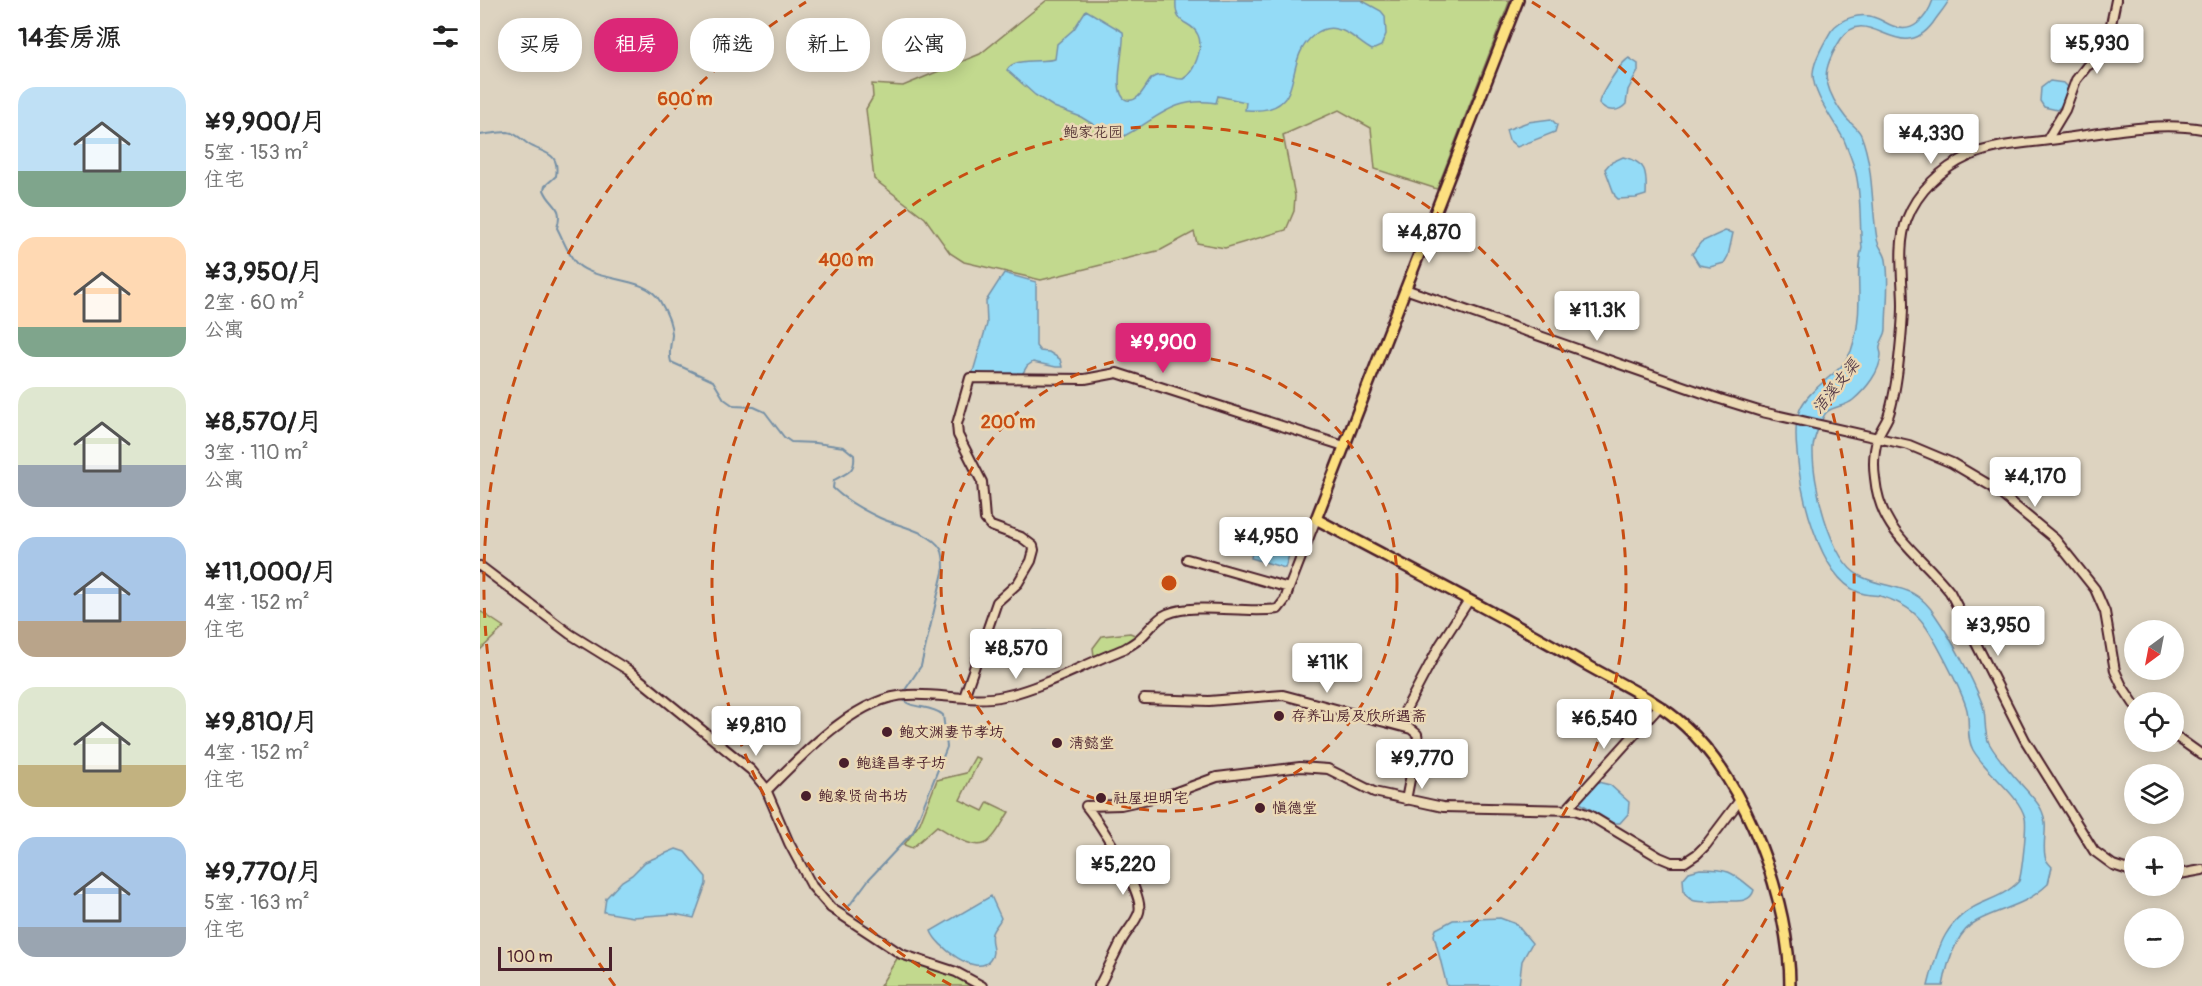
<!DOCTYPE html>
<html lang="zh">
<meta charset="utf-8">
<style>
:root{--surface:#fff;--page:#f2f2f2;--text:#222;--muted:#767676;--accent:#db2777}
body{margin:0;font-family:Pangolin,"LXGW WenKai TC",sans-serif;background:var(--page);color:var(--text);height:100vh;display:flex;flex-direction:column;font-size:22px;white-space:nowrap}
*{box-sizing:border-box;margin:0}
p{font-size:20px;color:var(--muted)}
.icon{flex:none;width:33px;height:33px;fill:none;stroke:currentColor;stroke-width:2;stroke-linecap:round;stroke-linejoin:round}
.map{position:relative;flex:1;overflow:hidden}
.drawer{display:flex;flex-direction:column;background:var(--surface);width:480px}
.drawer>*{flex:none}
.banner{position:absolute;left:18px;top:18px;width:570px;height:54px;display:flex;gap:12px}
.needle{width:39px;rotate:212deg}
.buttons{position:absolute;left:1644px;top:620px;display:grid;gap:12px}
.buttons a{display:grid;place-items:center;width:60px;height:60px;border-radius:50%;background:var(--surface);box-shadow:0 3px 15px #0003;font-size:30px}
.scale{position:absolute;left:18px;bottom:15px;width:114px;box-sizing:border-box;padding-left:6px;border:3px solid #4a1f2b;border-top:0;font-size:16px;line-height:21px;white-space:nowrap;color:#4a1f2b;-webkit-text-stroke:4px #ebd9b6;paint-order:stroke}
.price{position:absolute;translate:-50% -51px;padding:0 14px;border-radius:6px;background:#fff;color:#222;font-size:20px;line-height:39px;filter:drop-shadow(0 2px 3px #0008)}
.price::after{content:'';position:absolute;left:50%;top:36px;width:18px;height:14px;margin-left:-9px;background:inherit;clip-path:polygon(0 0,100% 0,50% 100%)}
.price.active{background:var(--accent);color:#fff}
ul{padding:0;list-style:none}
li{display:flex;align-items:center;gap:18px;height:150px;padding:0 18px}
li span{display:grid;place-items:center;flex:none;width:168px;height:120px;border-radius:18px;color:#555}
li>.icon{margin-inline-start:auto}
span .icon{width:72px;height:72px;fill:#fffc;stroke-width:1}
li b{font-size:26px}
h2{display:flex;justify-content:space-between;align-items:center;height:72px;padding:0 18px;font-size:26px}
.pill{padding:0 21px;border-radius:24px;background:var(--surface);box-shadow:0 3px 15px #0003;font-size:21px;line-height:54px}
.pill.active{background:var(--accent);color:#fff}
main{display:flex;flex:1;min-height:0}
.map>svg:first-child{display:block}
.green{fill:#c2d98e;stroke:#867c5c;stroke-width:1.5}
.water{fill:#94dbf6;stroke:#7690a5;stroke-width:1.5}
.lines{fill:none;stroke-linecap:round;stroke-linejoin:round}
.stream{stroke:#7690a5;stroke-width:2}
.minor-casing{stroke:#4a1f2b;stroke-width:12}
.major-casing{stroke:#4a1f2b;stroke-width:14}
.minor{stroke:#ebd9b6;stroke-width:8}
.major{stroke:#fce080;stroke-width:9}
.ring{fill:none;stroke:#c84d12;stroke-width:3;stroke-dasharray:10 8}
.poi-dot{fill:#4a1f2b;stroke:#ebd9b6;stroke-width:2}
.labels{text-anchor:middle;stroke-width:5;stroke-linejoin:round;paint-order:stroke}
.park-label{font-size:15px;fill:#5c3b3a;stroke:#ebd9b6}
.poi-label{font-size:15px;fill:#4a1f2b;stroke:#ebd9b6;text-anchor:start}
.water-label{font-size:16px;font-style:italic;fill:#553b49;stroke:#ebd9b6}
.centre{fill:#c84d12;stroke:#ebd9b6;stroke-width:3}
.ring-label{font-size:18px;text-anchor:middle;font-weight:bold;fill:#c84d12;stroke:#ebd9b6;stroke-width:5;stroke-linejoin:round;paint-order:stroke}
</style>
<main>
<section class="drawer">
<h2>14套房源<svg class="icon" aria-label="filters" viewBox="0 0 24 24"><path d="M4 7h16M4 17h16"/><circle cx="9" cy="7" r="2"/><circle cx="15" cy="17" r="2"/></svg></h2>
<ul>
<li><span style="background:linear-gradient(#bfe0f5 70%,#7fa58c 0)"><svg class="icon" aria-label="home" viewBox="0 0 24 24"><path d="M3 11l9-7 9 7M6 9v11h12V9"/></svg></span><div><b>¥9,900/月</b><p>5室 · 153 m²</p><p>住宅</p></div></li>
<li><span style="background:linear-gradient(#ffd9b3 75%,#7fa58c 0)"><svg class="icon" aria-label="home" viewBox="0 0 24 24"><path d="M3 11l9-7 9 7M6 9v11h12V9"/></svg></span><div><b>¥3,950/月</b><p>2室 · 60 m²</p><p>公寓</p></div></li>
<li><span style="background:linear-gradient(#dfe7d0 65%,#9aa5b1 0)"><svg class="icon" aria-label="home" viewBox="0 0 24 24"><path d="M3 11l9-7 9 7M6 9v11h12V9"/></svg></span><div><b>¥8,570/月</b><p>3室 · 110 m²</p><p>公寓</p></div></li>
<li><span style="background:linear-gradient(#a9c7e8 70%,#b9a48a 0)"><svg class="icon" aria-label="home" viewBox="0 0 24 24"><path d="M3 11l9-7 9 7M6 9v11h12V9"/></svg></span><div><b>¥11,000/月</b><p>4室 · 152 m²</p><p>住宅</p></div></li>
<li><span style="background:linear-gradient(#dfe7d0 65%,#c2b280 0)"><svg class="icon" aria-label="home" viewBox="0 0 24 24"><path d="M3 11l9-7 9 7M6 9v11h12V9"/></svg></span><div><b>¥9,810/月</b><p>4室 · 152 m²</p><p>住宅</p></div></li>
<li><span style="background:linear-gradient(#a9c7e8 75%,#9aa5b1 0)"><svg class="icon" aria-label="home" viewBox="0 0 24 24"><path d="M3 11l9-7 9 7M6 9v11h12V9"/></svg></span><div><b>¥9,770/月</b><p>5室 · 163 m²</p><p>住宅</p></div></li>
</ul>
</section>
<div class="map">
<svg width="1722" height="986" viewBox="0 0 1722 986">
<rect width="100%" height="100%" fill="#ddd3c0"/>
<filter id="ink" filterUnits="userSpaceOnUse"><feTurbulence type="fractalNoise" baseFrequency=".0167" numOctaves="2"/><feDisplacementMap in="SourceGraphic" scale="12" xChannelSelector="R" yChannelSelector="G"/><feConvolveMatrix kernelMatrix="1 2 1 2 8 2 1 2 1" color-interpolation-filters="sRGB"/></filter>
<g filter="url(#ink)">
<path class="green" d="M567,0h463l-73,189 -62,-20 -4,-41 -32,-18 -56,25 12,61 -1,15 -8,19 -61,18 -28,-5 -3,-11 -33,18 -120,30 -77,-18 -14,-9 -25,-35 -51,-39 -8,-70 7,-12 -1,-13 31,2 77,-32z
M0,611l24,16 -24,23z
M650,633l7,3 -12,8 -31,12 -1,-8 9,-12z
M495,757l5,2 -20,41 23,11 5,-9 21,10c-6,9 -11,21 -19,28 -13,14 -41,-7 -53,-14l-25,22 -8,-3 16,-22 17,-43 29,-7z
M418,957l53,18 23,11h-94z"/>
<path class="water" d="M696,0h185l20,11 4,5 1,18 -5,12 -9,4c-12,-6 -22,-19 -36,-21 -8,-2 -16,1 -22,6 -34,26 -4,80 -67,75h-2l1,-8 -28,-6 -2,7c-45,-7 -60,18 -96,35l-8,-2 -31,-19 -27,-10 -19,-12 -28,-25c7,-13 35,-7 48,-11l2,-15 17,-15 12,-19 37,22c3,12 -13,63 4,68 12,3 18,-14 24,-21 10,-9 21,1 32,0 11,-6 21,-32 15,-44 -7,-16 -24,-7 -22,-35z
M1453,0h16c-4,8 -11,15 -16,23 -34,45 -65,-22 -92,16 -7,11 -18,30 -14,43 3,12 11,26 19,36 5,6 12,10 15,17 13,33 10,70 16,104 1,8 8,13 9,21 4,22 0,47 0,69 0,7 -5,10 -6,17 -1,4 1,4 1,9 -1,17 -15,34 -28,45 -7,6 -17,6 -25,11 -6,4 -15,30 -15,37 -1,33 16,112 47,128 29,15 53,5 75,39 16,23 37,62 47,88 5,13 1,28 7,40 10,18 26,34 40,50 5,6 10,11 13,18 7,15 0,30 3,45 0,4 4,8 7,11l-4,17c-24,23 -45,23 -71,37 -21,11 -30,43 -34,65h-15l1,-4c9,-36 17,-63 53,-79 14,-6 27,-11 37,-22 3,-9 8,-55 6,-63 -6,-24 -39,-45 -52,-68 -7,-13 -3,-26 -6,-40 -4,-17 -36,-80 -48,-92 -10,-11 -25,-18 -39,-22 -7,-1 -15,-1 -22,-4 -40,-17 -58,-101 -61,-140 -4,-39 1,-49 31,-74 10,-8 18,-15 23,-27 6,-16 8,-37 8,-54 0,-16 -2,-33 3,-49 -3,-25 0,-54 -7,-78 -3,-10 -7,-20 -11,-30 -9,-18 -32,-46 -31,-67 1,-13 11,-30 18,-42 9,-13 30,-19 45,-13 6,2 11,6 17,8 20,9 34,-9 40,-26z
M1613,32l8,4 -1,11 -7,11 -12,3 -6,-5c0,-13 5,-20 18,-24z
M1149,58l9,6v7l-10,19 -2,14c-8,9 -19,8 -27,-1 1,-8 21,-40 30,-45z
M1570,81l14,2 4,4 -6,18 -5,5 -13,-3 -4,-6 1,-13z
M1071,119l6,6 -2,7 -38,15 -8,-7 -3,-10 22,-8z
M1143,157c24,5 24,15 23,38l-10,3 -18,1 -3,-3 -10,-27 5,-6z
M1245,231l8,2 -5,23 -4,7 -14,4 -11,-2 -7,-11 9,-12z
M524,273l32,9v64l4,5 9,1 11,7 2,8h-6l-23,-5 -6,4 -7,12 -48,-3 15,-51 -1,-23z
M775,527l28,10 10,6 -8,25 -34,-10 2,-12 -2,-6z
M554,631h14l9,10 -1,12 -12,11 -16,-4 -5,-5c-1,-11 2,-18 11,-24z
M1118,782l12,3 19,17 -1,12 -8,9h-7l-33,-20c1,-10 10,-16 18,-21z
M196,849l9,3 21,25v7l-12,34 -20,-4 -41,3 -29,-5 2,-14 16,-17 10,-6 13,-13z
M1220,869c30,0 32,3 54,21 -4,15 -22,10 -34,11 -8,0 -17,2 -25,0 -5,-1 -8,-4 -11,-9l-1,-13 6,-7z
M511,896l10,22c-2,6 -7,9 -9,15 -3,10 5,18 -2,27 -13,18 -54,-14 -59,-29z
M1020,918l16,6 16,19 -10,18 -3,25h-72l-13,-51 2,-6 17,-9z"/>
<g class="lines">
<path class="stream" d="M0,135c9,-1 19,-3 28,-3 8,1 14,8 20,12 15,10 32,7 28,32l-11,10 -1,4c7,17 20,15 13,38 6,11 11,27 20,36 21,19 68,11 83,37 6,10 12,22 12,34 -1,9 -4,18 -1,27l42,19 11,18 10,7 20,1 11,5 19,25 7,5 25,1 28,4 10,8c2,17 -8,18 -20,25l-1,8c13,13 30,22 47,30 18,8 50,13 61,31 3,6 3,13 3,19l-23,98 -18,27
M366,910l23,-31 44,-47 34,-85 -4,-32c-13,-11 -33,-5 -41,-17"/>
<g class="minor-casing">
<path id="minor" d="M1567,140l18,-30 11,-30 11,-14 11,-6 5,-9 6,-17 7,-34
M925,289l315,110 42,13 147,33 43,18 39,23 64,53 40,50 10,23 10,59 7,15 12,18
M707,559l102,29 27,-69
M0,566l90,68 58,36 123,100 14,17 24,56 23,43 19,22 70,46 55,18 26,14
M484,697l33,-95 21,-19 13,-22 3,-11 -1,-4 -12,-9 -30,-11 -6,-7 -3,-37 -24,-47 -1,-11 13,-46 115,1 32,-6 227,73
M664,699l65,2 74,-6 128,34 6,5 1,5 -12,61
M918,724l42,-79 29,-45
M1694,735l28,20
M287,790c34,-34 90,-94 141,-95 32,-2 65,8 96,1 38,-8 83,-33 120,-47 5,-3 11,-6 15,-10 10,-8 16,-20 28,-25 30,-12 77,0 111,-5l7,-9 4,-12
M606,806l35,-1 50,-11 46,-17 83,-10 28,2 46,23 69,15 132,3 14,5 70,42 12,5h14l12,-8 9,-9 34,-45
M606,806c13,16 59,88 53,106 -3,10 -12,19 -17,28 -8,15 -15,31 -23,46
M1087,809l93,-103
M1654,872l-21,-7 -19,-14 -69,-111 -75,-148c-32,-41 -70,-59 -75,-114 -2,-14 -1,-28 3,-41 2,-7 7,-13 10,-20 6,-18 9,-39 11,-58 2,-18 4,-36 4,-54 0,-27 -6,-60 4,-86 10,-27 35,-51 62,-63 26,-12 60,-13 89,-17 47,-6 96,-18 144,-10
M1694,875l28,-5"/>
</g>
<g class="major-casing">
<path id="major" d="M1038,0l-202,519c90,48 181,94 269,145 33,19 72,36 100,62 62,56 105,177 105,260"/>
</g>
<use href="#minor" class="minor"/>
<use href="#major" class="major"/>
</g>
</g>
<g class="ring">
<circle cx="689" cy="583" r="228"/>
<path d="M471 985A457 457 0 1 1 907 985"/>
<path d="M135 986A685 685 0 0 1 326 2M1052 2A685 685 0 0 1 1243 986"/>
</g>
<g class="poi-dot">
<circle cx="799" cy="716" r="6"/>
<circle cx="407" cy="732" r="6"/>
<circle cx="577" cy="743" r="6"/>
<circle cx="364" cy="763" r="6"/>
<circle cx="326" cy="796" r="6"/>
<circle cx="621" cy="798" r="6"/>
<circle cx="780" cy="808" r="6"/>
</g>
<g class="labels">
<g class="park-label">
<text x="613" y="137">鲍家花园</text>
</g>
<g class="poi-label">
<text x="811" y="721">存养山房及欣所遇斋</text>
<text x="419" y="737">鲍文渊妻节孝坊</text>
<text x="589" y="748">清懿堂</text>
<text x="376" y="768">鲍逢昌孝子坊</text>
<text x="338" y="801">鲍象贤尚书坊</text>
<text x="633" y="803">社屋坦明宅</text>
<text x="792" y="813">慎德堂</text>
</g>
<g class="water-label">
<text transform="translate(1355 386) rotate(-51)" y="6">浯溪支渠</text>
</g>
</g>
<circle cx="689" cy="583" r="9" class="centre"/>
<g class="ring-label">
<text x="205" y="105">600 m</text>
<text x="366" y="266">400 m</text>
<text x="528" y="428">200 m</text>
</g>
</svg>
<div class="buttons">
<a><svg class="needle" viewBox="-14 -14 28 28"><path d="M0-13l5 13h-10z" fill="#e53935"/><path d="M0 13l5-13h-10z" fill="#767676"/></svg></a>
<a><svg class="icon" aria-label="locate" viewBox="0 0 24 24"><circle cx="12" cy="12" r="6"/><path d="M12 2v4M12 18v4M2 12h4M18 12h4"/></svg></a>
<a><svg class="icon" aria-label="layers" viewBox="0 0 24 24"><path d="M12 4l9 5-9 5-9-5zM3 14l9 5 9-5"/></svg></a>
<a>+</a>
<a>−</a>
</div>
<div class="scale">100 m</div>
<b class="price" style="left:1617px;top:75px">¥5,930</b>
<b class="price" style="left:1451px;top:165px">¥4,330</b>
<b class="price" style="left:949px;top:264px">¥4,870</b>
<b class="price" style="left:1117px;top:342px">¥11.3K</b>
<b class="price active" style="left:683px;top:374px">¥9,900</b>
<b class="price" style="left:1555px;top:508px">¥4,170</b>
<b class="price" style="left:786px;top:568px">¥4,950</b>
<b class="price" style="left:1518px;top:657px">¥3,950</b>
<b class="price" style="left:536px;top:680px">¥8,570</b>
<b class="price" style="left:847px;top:694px">¥11K</b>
<b class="price" style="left:1124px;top:750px">¥6,540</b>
<b class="price" style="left:276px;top:757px">¥9,810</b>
<b class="price" style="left:942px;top:790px">¥9,770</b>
<b class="price" style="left:643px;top:896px">¥5,220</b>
<div class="banner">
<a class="pill">买房</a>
<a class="pill active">租房</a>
<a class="pill">筛选</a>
<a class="pill">新上</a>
<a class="pill">公寓</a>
</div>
</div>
</main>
